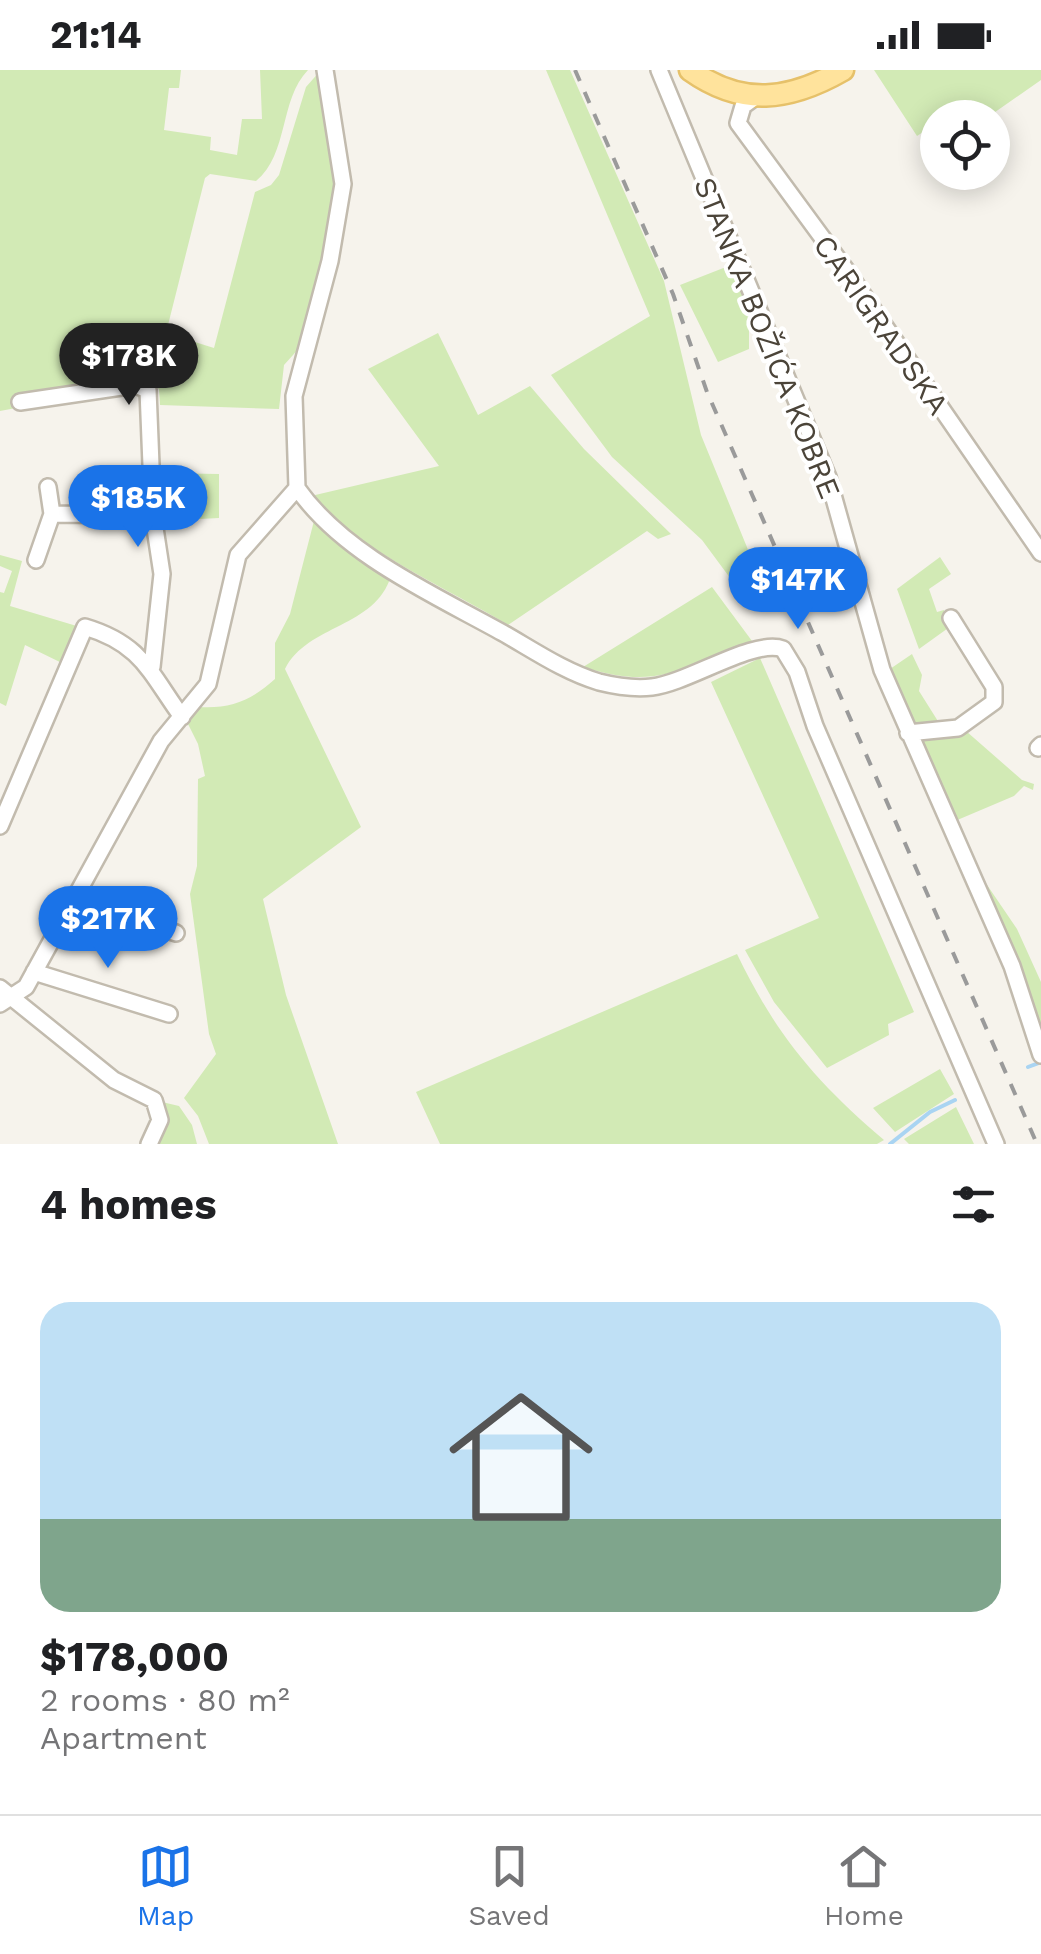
<!DOCTYPE html>
<meta charset="utf-8">
<style>
:root{--surface:#fff;--page:#f6f6f6;--text:#202124;--muted:#757577;--line:#e0e0e0;--accent:#1a73e8}
body{margin:0;font-family:"Work Sans",sans-serif;background:var(--page);color:var(--text);height:100vh;display:flex;flex-direction:column;font-size:38px;white-space:nowrap}
*{box-sizing:border-box;margin:0}
p{font-size:32px;color:var(--muted)}
.icon{flex:none;width:55px;height:55px;fill:none;stroke:currentColor;stroke-width:2;stroke-linecap:round;stroke-linejoin:round}
.map{position:relative;height:1074px;overflow:hidden}
.panel{display:flex;flex-direction:column;background:var(--surface);flex:1}
.panel>*{flex:none}
.tools{position:absolute;left:920px;top:30px;display:grid;gap:20px}
.tools a{display:grid;place-items:center;width:90px;height:90px;border-radius:50%;background:var(--surface);box-shadow:0 5px 25px #0003;font-size:50px}
.price{position:absolute;translate:-50% -85px;padding:0 22px;border-radius:35px;background:var(--accent);color:#fff;font-size:32px;line-height:65px;filter:drop-shadow(0 2px 5px #0008)}
.price::after{content:'';position:absolute;left:50%;top:60px;width:30px;height:22px;margin-left:-15px;background:inherit;clip-path:polygon(0 0,100% 0,50% 100%)}
.price.current{background:#222;color:#fff}
ul{padding:0;list-style:none}
li{display:grid;align-content:center;gap:20px;height:530px;padding:0 40px}
li+li{border-top:2px solid var(--line)}
li span{display:grid;place-items:center;height:310px;border-radius:30px;color:#555}
li>.icon{margin-inline-start:auto}
span .icon{width:180px;height:180px;fill:#fffc;stroke-width:1}
li b{font-size:42px}
h2{display:flex;justify-content:space-between;align-items:center;height:120px;padding:0 40px;font-size:42px}
.status{display:flex;justify-content:space-between;align-items:center;height:70px;padding:0 50px;background:var(--surface);direction:ltr}
.status svg{height:28px;fill:currentColor}
.tab-bar{display:flex;justify-content:space-around;align-items:center;height:140px;border-top:2px solid var(--line);background:var(--surface);font-size:28px;color:var(--muted)}
.tab-bar a{display:grid;justify-items:center;gap:5px}
.tab-bar .current{color:var(--accent)}
.map>svg:first-child{display:block}
.green{fill:#d2eab5}
.lines{fill:none;stroke-linecap:round;stroke-linejoin:round}
.stream{stroke:#a9d4f2;stroke-width:4}
.minor-casing{stroke:#c2bbae;stroke-width:20}
.major-casing{stroke:#e6c16a;stroke-width:25}
.minor{stroke:#fff;stroke-width:15}
.major{stroke:#ffe39c;stroke-width:20}
.rail{stroke:#9a9a9a;stroke-width:4;stroke-dasharray:12 12;stroke-linecap:butt}
.labels{text-anchor:middle;stroke-width:8;stroke-linejoin:round;paint-order:stroke}
.street-label{font-size:30px;fill:#4b4439;stroke:#fff}
</style>
<div class="status"><b>21:14</b><svg viewBox="0 0 49 12"><path d="M0 12V9h3v3zM5 12V6h3v6zM10 12V3h3v9zM15 12V0h3v12zM26 1h20v11H26zM47 4h2v5h-2z"/></svg></div>
<div class="map">
<svg width="1041" height="1074" viewBox="0 0 1041 1074">
<rect width="100%" height="100%" fill="#f6f3ec"/>
<path class="green" d="M0,0h181l-2,18h-10l-5,42 47,7 -1,13 27,5 5,-36h20l-2,-49h48c-29,30 -19,84 -52,111l-46,-7 -5,4 -39,155 48,15 41,-156 16,-7 8,-10 27,-88 15,-17 18,93 -12,100 -25,82 -18,20 -5,44 -119,-4 -1,-16 -10,-6 -135,16 2,9 -16,3z
M546,0h24l94,211 37,154 50,122 -15,29 -34,-46 -90,-83 -61,-82 99,-59z
M874,0h167v10l-53,37 -17,-17 -26,17 -7,1 -1,5 -20,13z
M731,195l22,57h-4v27l-31,13 -38,-77z
M438,263l40,82 52,-29 54,63 87,85 -13,5 -11,-8 -139,94c-66,-40 -145,-72 -197,-129l128,-30 -71,-97z
M161,403l58,1v44l-59,3z
M315,447l76,59c-16,52 -83,48 -106,93l76,158 -98,72 23,96 52,149h-129l-11,-28 -14,-18 32,-44 -7,-20 -19,-140 7,-28 1,-87 7,-3 -7,-32 -12,-24 13,-13c32,2 53,-7 76,-28v-36l15,-29z
M0,485l22,6 -12,45 70,21 -12,39 -43,-21 -19,61 -6,-3v-111l4,1 8,-22 -12,-5z
M940,487l11,17 -22,15 8,23 7,-2 7,16 -32,23 -22,-60z
M712,517l40,54c-70,27 -93,50 -169,26z
M912,584l10,21 -3,16 22,35 -26,2 -25,-59z
M760,588l154,354 -26,12 1,11 -62,33 -53,-66 -29,-52 74,-32 -108,-236z
M966,661l56,49 12,4 -1,6 -9,-4 -10,10 -59,25 -35,-84z
M983,809l34,50 24,53v50l-14,-48z
M737,884c39,81 79,128 147,186l-7,4h-437l-24,-52z
M940,999l14,25 -59,38 -22,-24z
M162,1032l17,4 13,19 5,19h-45z
M956,1037l18,37h-65l-5,-5z"/>
<g class="lines">
<path class="stream" d="M1028,997l13,-5
M890,1074l40,-32 25,-12"/>
<g class="minor-casing">
<path id="minor" d="M659,0l169,407 54,193 130,296 29,89
M754,28l-11,8 -5,17 108,147 195,283
M20,332l115,-17 13,5 5,125
M48,417l4,27
M297,418c47,67 136,106 206,145 30,17 62,39 96,49 16,4 36,7 53,5 36,-4 102,-49 131,-38l14,23 18,54 181,418
M297,418l-3,-92 36,-135 13,-77 -18,-114
M36,490l16,-46 101,1 9,59 -10,93
M908,663l50,-5 36,-26v-15l-43,-69
M1038,678l3,-3
M0,756l85,-199c57,17 65,46 97,90
M73,829l103,34
M34,902l135,42
M0,918l114,92 40,20 6,20 -11,24
M0,934l26,-17 135,-246 47,-57 30,-129 59,-67"/>
</g>
<g class="major-casing">
<path id="major" d="M690,0c52,37 99,31 153,0"/>
</g>
<use href="#minor" class="minor"/>
<use href="#major" class="major"/>
<path class="rail" d="M575,0l98,224 34,98 330,752"/>
</g>
<g class="labels">
<g class="street-label">
<text transform="translate(881 255) rotate(55)" y="10">CARIGRADSKA</text>
<text transform="translate(767 268) rotate(68)" y="10">STANKA BOŽIĆA KOBRE</text>
</g>
</g>
</svg>
<div class="tools">
<a><svg class="icon" aria-label="locate" viewBox="0 0 24 24"><circle cx="12" cy="12" r="6"/><path d="M12 2v4M12 18v4M2 12h4M18 12h4"/></svg></a>
</div>
<b class="price current" style="left:129px;top:338px">$178K</b>
<b class="price" style="left:138px;top:480px">$185K</b>
<b class="price" style="left:798px;top:562px">$147K</b>
<b class="price" style="left:108px;top:901px">$217K</b>
</div>
<section class="panel">
<h2>4 homes<svg class="icon" aria-label="filters" viewBox="0 0 24 24"><path d="M4 7h16M4 17h16"/><circle cx="9" cy="7" r="2"/><circle cx="15" cy="17" r="2"/></svg></h2>
<ul>
<li><span style="background:linear-gradient(#bfe0f5 70%,#7fa58c 0)"><svg class="icon" aria-label="home" viewBox="0 0 24 24"><path d="M3 11l9-7 9 7M6 9v11h12V9"/></svg></span><div><b>$178,000</b><p>2 rooms · 80 m²</p><p>Apartment</p></div></li>
</ul>
</section>
<nav class="tab-bar">
<a class="current"><svg class="icon" aria-label="map" viewBox="0 0 24 24"><path d="M3 6l6-2 6 2 6-2v14l-6 2-6-2-6 2zM9 4v14M15 6v14"/></svg>Map</a>
<a><svg class="icon" aria-label="saved" viewBox="0 0 24 24"><path d="M7 4h10v16l-5-4-5 4z"/></svg>Saved</a>
<a><svg class="icon" aria-label="home" viewBox="0 0 24 24"><path d="M3 11l9-7 9 7M6 9v11h12V9"/></svg>Home</a>
</nav>
